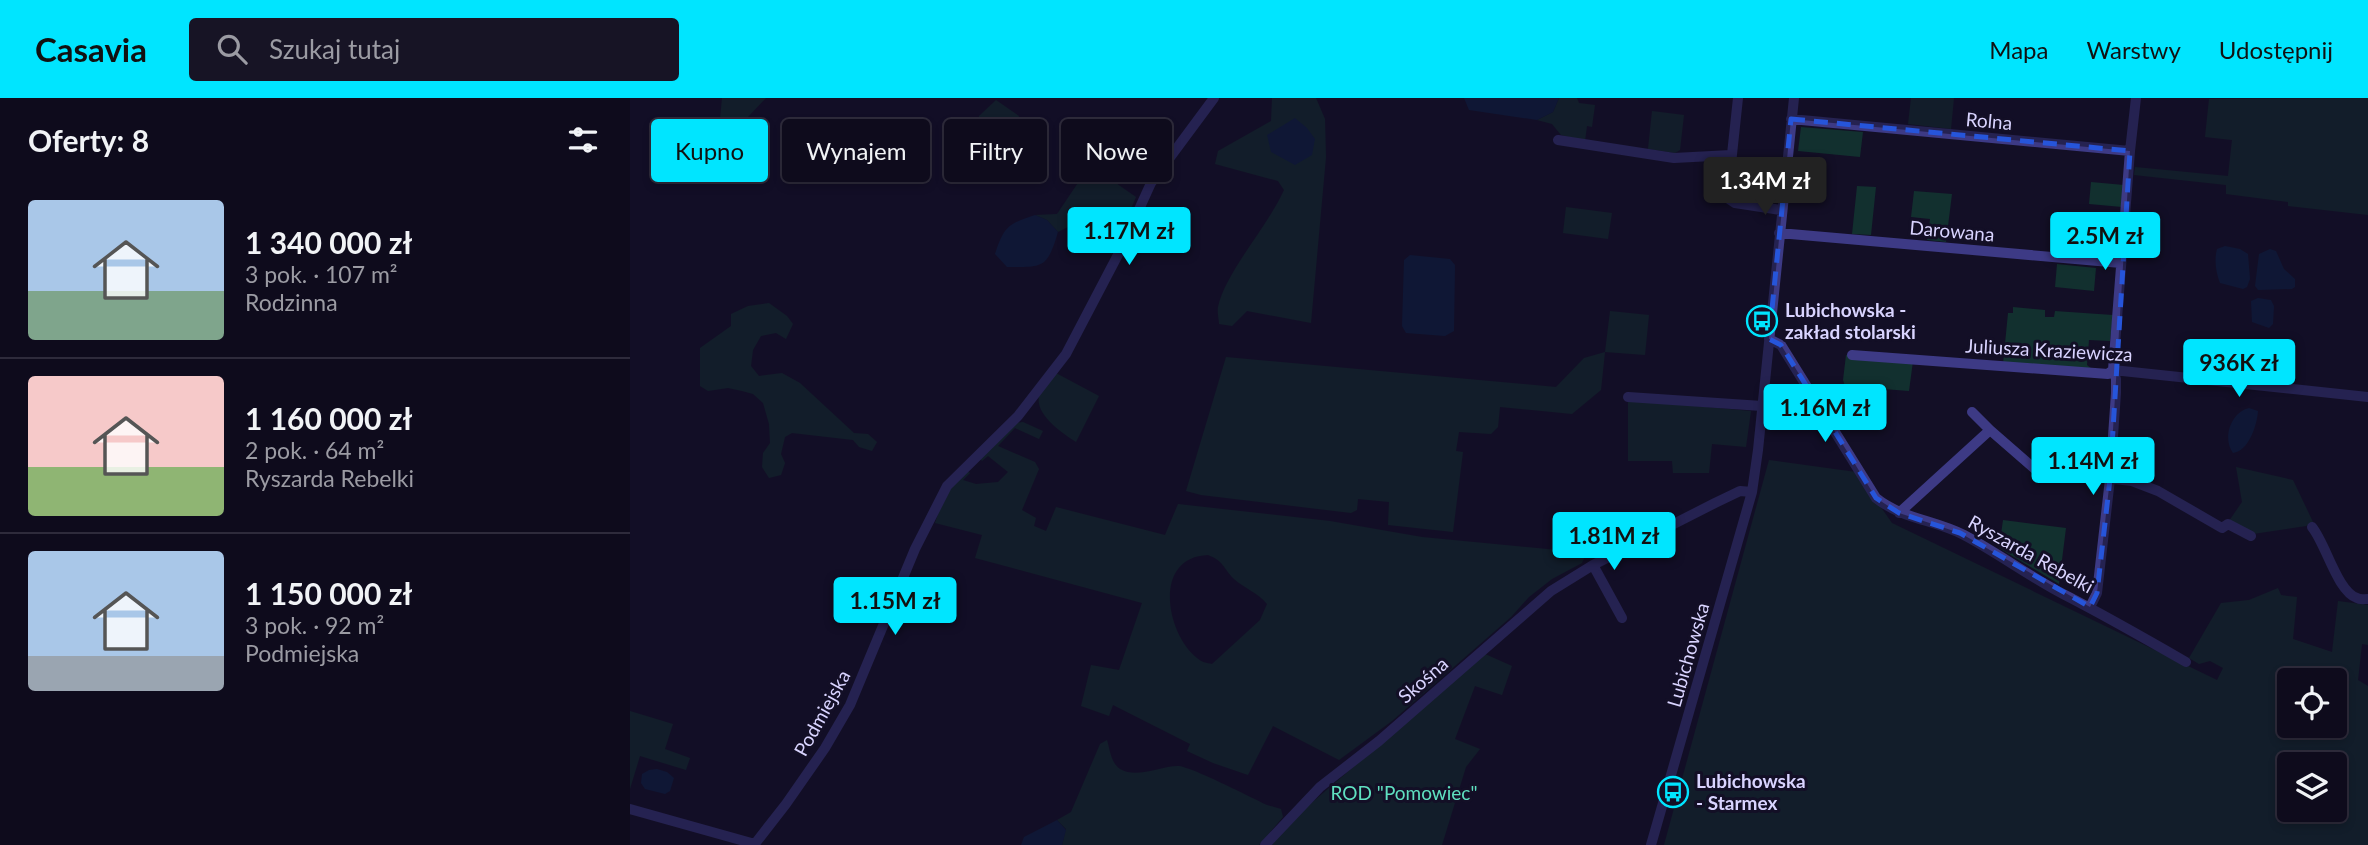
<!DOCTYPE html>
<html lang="pl">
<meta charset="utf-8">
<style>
:root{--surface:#0e0b1c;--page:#171425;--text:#f1f3f6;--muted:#9b9ba3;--line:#2e2b3b;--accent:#00e5ff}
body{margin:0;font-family:Lato,sans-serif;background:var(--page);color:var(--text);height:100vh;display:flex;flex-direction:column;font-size:26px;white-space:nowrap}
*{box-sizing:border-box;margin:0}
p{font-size:23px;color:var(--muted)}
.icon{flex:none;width:38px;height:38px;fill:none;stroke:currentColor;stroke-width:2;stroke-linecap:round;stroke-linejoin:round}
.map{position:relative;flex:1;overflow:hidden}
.sheet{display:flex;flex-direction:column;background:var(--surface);width:630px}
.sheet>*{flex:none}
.guide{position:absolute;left:21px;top:21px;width:665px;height:63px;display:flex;gap:14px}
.buttons{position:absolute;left:1647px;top:570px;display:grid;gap:14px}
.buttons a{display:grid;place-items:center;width:70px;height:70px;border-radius:7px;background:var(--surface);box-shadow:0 4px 10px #0003,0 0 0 2px var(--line);font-size:35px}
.price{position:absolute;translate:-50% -60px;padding:0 16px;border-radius:7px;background:var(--accent);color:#111;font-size:23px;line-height:46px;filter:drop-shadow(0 2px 4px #0008)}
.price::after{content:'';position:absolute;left:50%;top:42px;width:21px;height:16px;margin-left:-10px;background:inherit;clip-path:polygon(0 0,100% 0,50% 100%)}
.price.selected{background:#222;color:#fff}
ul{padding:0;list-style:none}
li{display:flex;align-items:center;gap:21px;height:175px;padding:0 28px}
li+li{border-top:2px solid var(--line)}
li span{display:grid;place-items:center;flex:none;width:196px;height:140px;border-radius:7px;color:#555}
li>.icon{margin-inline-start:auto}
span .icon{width:84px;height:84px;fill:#fffc;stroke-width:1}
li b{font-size:30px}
h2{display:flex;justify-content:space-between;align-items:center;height:84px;padding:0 28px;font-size:30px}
.pill{padding:0 24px;border-radius:7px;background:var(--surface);box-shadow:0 4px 10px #0003,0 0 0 2px var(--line);font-size:24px;line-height:63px}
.pill.selected{background:var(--accent);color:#111}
header{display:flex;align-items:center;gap:42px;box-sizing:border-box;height:98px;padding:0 35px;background:var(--accent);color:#111}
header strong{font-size:33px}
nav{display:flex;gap:38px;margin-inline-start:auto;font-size:24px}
.search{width:490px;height:63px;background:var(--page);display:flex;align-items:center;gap:18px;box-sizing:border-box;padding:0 24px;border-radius:7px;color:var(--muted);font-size:26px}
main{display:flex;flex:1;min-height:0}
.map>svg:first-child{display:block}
.green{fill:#12302f;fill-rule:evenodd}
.water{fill:#0c2248}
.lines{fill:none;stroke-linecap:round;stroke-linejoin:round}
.minor{stroke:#3d3a85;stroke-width:10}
.marked{fill:none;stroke:#2655da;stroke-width:5;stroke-dasharray:14 9;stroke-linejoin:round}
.labels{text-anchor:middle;stroke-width:6;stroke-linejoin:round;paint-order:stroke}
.street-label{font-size:19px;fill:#d9d4ff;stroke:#130f26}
.poi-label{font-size:19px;font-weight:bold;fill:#d9d4ff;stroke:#130f26;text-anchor:start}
.park-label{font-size:19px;fill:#5fe0c0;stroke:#130f26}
</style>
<header>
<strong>Casavia</strong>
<div class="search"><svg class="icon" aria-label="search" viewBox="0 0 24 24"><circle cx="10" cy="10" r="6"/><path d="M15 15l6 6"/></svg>Szukaj tutaj</div>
<nav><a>Mapa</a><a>Warstwy</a><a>Udostępnij</a></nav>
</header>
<main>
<section class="sheet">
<h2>Oferty: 8<svg class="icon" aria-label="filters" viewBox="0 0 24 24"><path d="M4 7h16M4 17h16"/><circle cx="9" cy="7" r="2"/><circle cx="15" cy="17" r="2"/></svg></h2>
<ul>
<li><span style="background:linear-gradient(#a9c7e8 65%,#7fa58c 0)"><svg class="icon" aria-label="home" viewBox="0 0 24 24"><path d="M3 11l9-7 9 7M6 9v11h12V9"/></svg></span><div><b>1 340 000 zł</b><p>3 pok. · 107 m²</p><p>Rodzinna</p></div></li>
<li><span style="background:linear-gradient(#f6c9c9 65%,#8fb573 0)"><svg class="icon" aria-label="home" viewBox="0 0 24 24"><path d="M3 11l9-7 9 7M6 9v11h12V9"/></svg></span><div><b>1 160 000 zł</b><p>2 pok. · 64 m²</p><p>Ryszarda Rebelki</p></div></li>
<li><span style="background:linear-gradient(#a9c7e8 75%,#9aa5b1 0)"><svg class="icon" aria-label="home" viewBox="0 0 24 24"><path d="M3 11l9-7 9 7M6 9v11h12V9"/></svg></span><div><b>1 150 000 zł</b><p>3 pok. · 92 m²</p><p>Podmiejska</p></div></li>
</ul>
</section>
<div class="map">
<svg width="1738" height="747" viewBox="0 0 1738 747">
<rect width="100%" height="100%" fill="#130f26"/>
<path class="green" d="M92,0h44l-19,20 -27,1z
M642,0h44l9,21 1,38 -15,166 -64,-12 -15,15 -13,-2c0,-5 -2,-11 -1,-17 7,-34 50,-81 66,-117l-6,-9 -63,-17 3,-13 53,-30z
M929,0h18l2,5 16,2 -3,22 -5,-1 -2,15 -24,-6 -9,-11 -15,-4 16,-8z
M1281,0h43l-3,31 -43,-5z
M1738,0v117l-80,-9v-4l-62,-8v-9l-92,-10 1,-8 93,9 4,-36 -27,-3 4,-38z
M366,2l23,16 -9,21 -11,3 -21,-13 1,-11z
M1022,13l32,4 -4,35 -5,3 -27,-4z
M1171,29l62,5 -3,25 -62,-6z
M460,67l46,32 -24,57 -42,-28 -12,6 -11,-12 -12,-5 22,-1z
M1461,84l33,3 -2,22 -33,-3z
M1227,88l19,1 -5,48 -19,-1z
M1284,93l38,3 -6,48 -19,-2 3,-21 -19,-2z
M936,109l46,6 -4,26 -45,-6z
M1427,166l39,4 -2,23 -39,-4z
M139,205l18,13 6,8 -7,15 -10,-6 -15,3 -8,14 -2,16 8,10 23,-3 18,10 54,50 14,1 9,8 -5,9 -13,-4 -6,-7 -61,-7 -7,4 -4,17 4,9 -4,12 -12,3 -7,-11 1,-14 7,-10 -1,-19 -6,-21 -10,-9 -11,-3 -14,-3 -20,3 -8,-5v-38l31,-22v-12l17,-8z
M1383,209l32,3v7h9l1,-6 58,4 -3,26 -21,-1 -2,25 9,7 -93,-8 5,-51h5z
M980,213l39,4 -4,40 -40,-3 -4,38 -29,24 -72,-7 -2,20 -7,7 -32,-2 -3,19 7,1 -10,80 -65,-7 1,-23 -31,-3 -1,11 -6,3 -150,-18 -15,-4 40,-134 330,30 28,-29 21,-6z
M1216,257l67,6 -4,30 -64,-5 -2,-6z
M424,274l45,24 -23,46c-14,-9 -41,-27 -37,-46 2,-8 10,-17 15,-24z
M998,302l123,11 -5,36 -34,-3 -3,29h-36l-1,-12h-44z
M393,324l20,9 -4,8 -24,-11 -17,18 37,16 4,7 -17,41 14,8 -2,8 12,5 10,-24 109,28 13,-31 152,17 92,16 156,15 7,4 -3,7 -30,16 -23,18 -18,20 -119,104 -53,39 -66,-34 -25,49 -35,-12 -26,-12 3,-7 -77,-39 -4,11 -28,-10 10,-41 28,5 23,-67 -167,-45 7,-23 -47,-12 8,-24 22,-30 5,4 -7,7 13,4 22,-2 10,-10 -20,-16 -6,5 -4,-5 38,-33zM578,457c16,6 15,13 26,24 10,9 23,13 33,25l-7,16 -48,44c-5,-1 -11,-2 -15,-6 -31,-24 -45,-101 11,-103z
M1139,362l87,12 36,51 325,157 6,-12 -13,-7 -11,3 -10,-6 32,-55 28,-3 29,-12 3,7 16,2 -4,42 39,13 6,-51 30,4v40l-6,-1 -4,36 10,6v159h-704zM1659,583h45v45h-45zM1659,667h45v45h-45z
M1606,369l57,13 20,42 -7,4 -53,8 -24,-13 13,-19z
M1373,422l63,8 -7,56 -60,-36z
M855,556l27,12 -10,29 -27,-9 -20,53 25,10 -14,18 -24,78h-171l23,-27z
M0,613l43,13 -8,25 25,9 -4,12 -46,-14 -10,33z
M477,642c3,10 4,23 13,29 17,10 40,-3 58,-3 12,0 74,32 89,39l14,4 2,8 -24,28h-197l4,-16 -9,-9 14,-8 29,-68z"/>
<path class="water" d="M834,0h95l-6,14 -16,8 -68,-10z
M665,20l12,10 8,11 -3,16 -17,10 -24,-13 -4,-17z
M405,117l12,5 11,12c-11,37 -15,35 -51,35l-12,-13c9,-27 12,-30 40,-39z
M1595,148l15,3 8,5 2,25 -3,8 -4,2 -23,-6c-4,-10 -6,-23 -3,-34z
M1640,151l6,2 8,18 11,10v8l-3,2 -34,1 -3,-4 4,-32z
M780,157l40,4 5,6 -1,66 -9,5 -39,-3 -4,-7 2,-66z
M1628,200l13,2 3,6 -1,18 -4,4 -17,-6 -1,-21z
M1619,310l9,3c-1,14 -9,40 -25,42 -11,-15 -2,-41 16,-45z
M27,671l10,3 7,6 -4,13 -5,3 -20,-5 -4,-6 1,-9 7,-4z
M427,722l9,10 -4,15h-41l3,-8z"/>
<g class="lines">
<path class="minor" d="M1108,0l-10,94 1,7 6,4 46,7
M1161,21l339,32 6,-53
M928,42l116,18 57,-3
M1149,135l342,30
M1139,241l12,6 95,153c26,21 59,22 88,37 34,18 66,42 101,60 41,21 81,44 121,67
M1222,257l256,19 5,-4 255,27
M998,299l134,9
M1342,314l18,18
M1269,415l91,-83 46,40 96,11 26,10 64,37 6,-4 23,12
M1682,429c14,17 25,64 45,71 3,2 7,1 11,1
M962,451l16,2 6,4
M963,467l29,53
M1460,509l7,-14 13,-114 6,-86v-14l-3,-9 17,-219
M0,711l125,35
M124,747l32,-41 39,-56 25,-43 65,-156 32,-63 71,-70 48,-62 55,-105 30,-66 63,-85
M635,747l55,-58 59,-46 172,-150 42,-26 122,-62 25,-12 12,1
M1021,747l101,-353 6,-42 36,-352"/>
</g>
<path d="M0 0H1738V747H0ZM1161,21l339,32 -20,328 -13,114 -7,14 -130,-74 -61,-20 -23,-15 -95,-153 -12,-6z" fill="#130f26" fill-opacity=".55" fill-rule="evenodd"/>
<path class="marked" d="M1161,21l339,32 -20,328 -13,114 -7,14 -130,-74 -61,-20 -23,-15 -95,-153 -12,-6z"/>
<defs>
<g id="bus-ring" transform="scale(1.575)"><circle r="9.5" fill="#130f26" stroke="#00e5ff" stroke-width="1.5"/><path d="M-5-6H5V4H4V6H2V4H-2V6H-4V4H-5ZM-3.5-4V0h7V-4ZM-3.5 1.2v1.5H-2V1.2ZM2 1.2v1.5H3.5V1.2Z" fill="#00e5ff"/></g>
</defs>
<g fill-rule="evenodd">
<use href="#bus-ring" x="1132" y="223"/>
<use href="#bus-ring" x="1043" y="694"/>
</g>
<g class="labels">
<g class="street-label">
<text transform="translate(1359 23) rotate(5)" y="7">Rolna</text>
<text transform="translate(1322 133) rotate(5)" y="7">Darowana</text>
<text transform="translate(1419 252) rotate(3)" y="7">Juliusza Kraziewicza</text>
<text transform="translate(1401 456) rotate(29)" y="7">Ryszarda Rebelki</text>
<text transform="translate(1058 557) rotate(-74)" y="7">Lubichowska</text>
<text transform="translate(793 582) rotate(-41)" y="7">Skośna</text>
<text transform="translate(192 615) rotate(-61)" y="7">Podmiejska</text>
</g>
<g class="poi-label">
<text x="1155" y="219">Lubichowska -<tspan x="1155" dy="22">zakład stolarski</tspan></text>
<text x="1066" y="690">Lubichowska<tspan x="1066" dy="22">- Starmex</tspan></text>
</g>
<g class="park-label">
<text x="774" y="702">ROD "Pomowiec"</text>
</g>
</g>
</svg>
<div class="buttons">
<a><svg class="icon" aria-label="locate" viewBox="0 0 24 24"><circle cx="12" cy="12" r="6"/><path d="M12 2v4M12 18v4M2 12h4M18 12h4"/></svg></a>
<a><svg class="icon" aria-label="layers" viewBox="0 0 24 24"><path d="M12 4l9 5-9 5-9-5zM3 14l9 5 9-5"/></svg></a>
</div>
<b class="price selected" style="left:1135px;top:119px">1.34M zł</b>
<b class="price" style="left:499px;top:169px">1.17M zł</b>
<b class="price" style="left:1475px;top:174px">2.5M zł</b>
<b class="price" style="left:1609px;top:301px">936K zł</b>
<b class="price" style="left:1195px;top:346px">1.16M zł</b>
<b class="price" style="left:1463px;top:399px">1.14M zł</b>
<b class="price" style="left:984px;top:474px">1.81M zł</b>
<b class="price" style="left:265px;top:539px">1.15M zł</b>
<div class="guide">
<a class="pill selected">Kupno</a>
<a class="pill">Wynajem</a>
<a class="pill">Filtry</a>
<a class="pill">Nowe</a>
</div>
</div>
</main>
